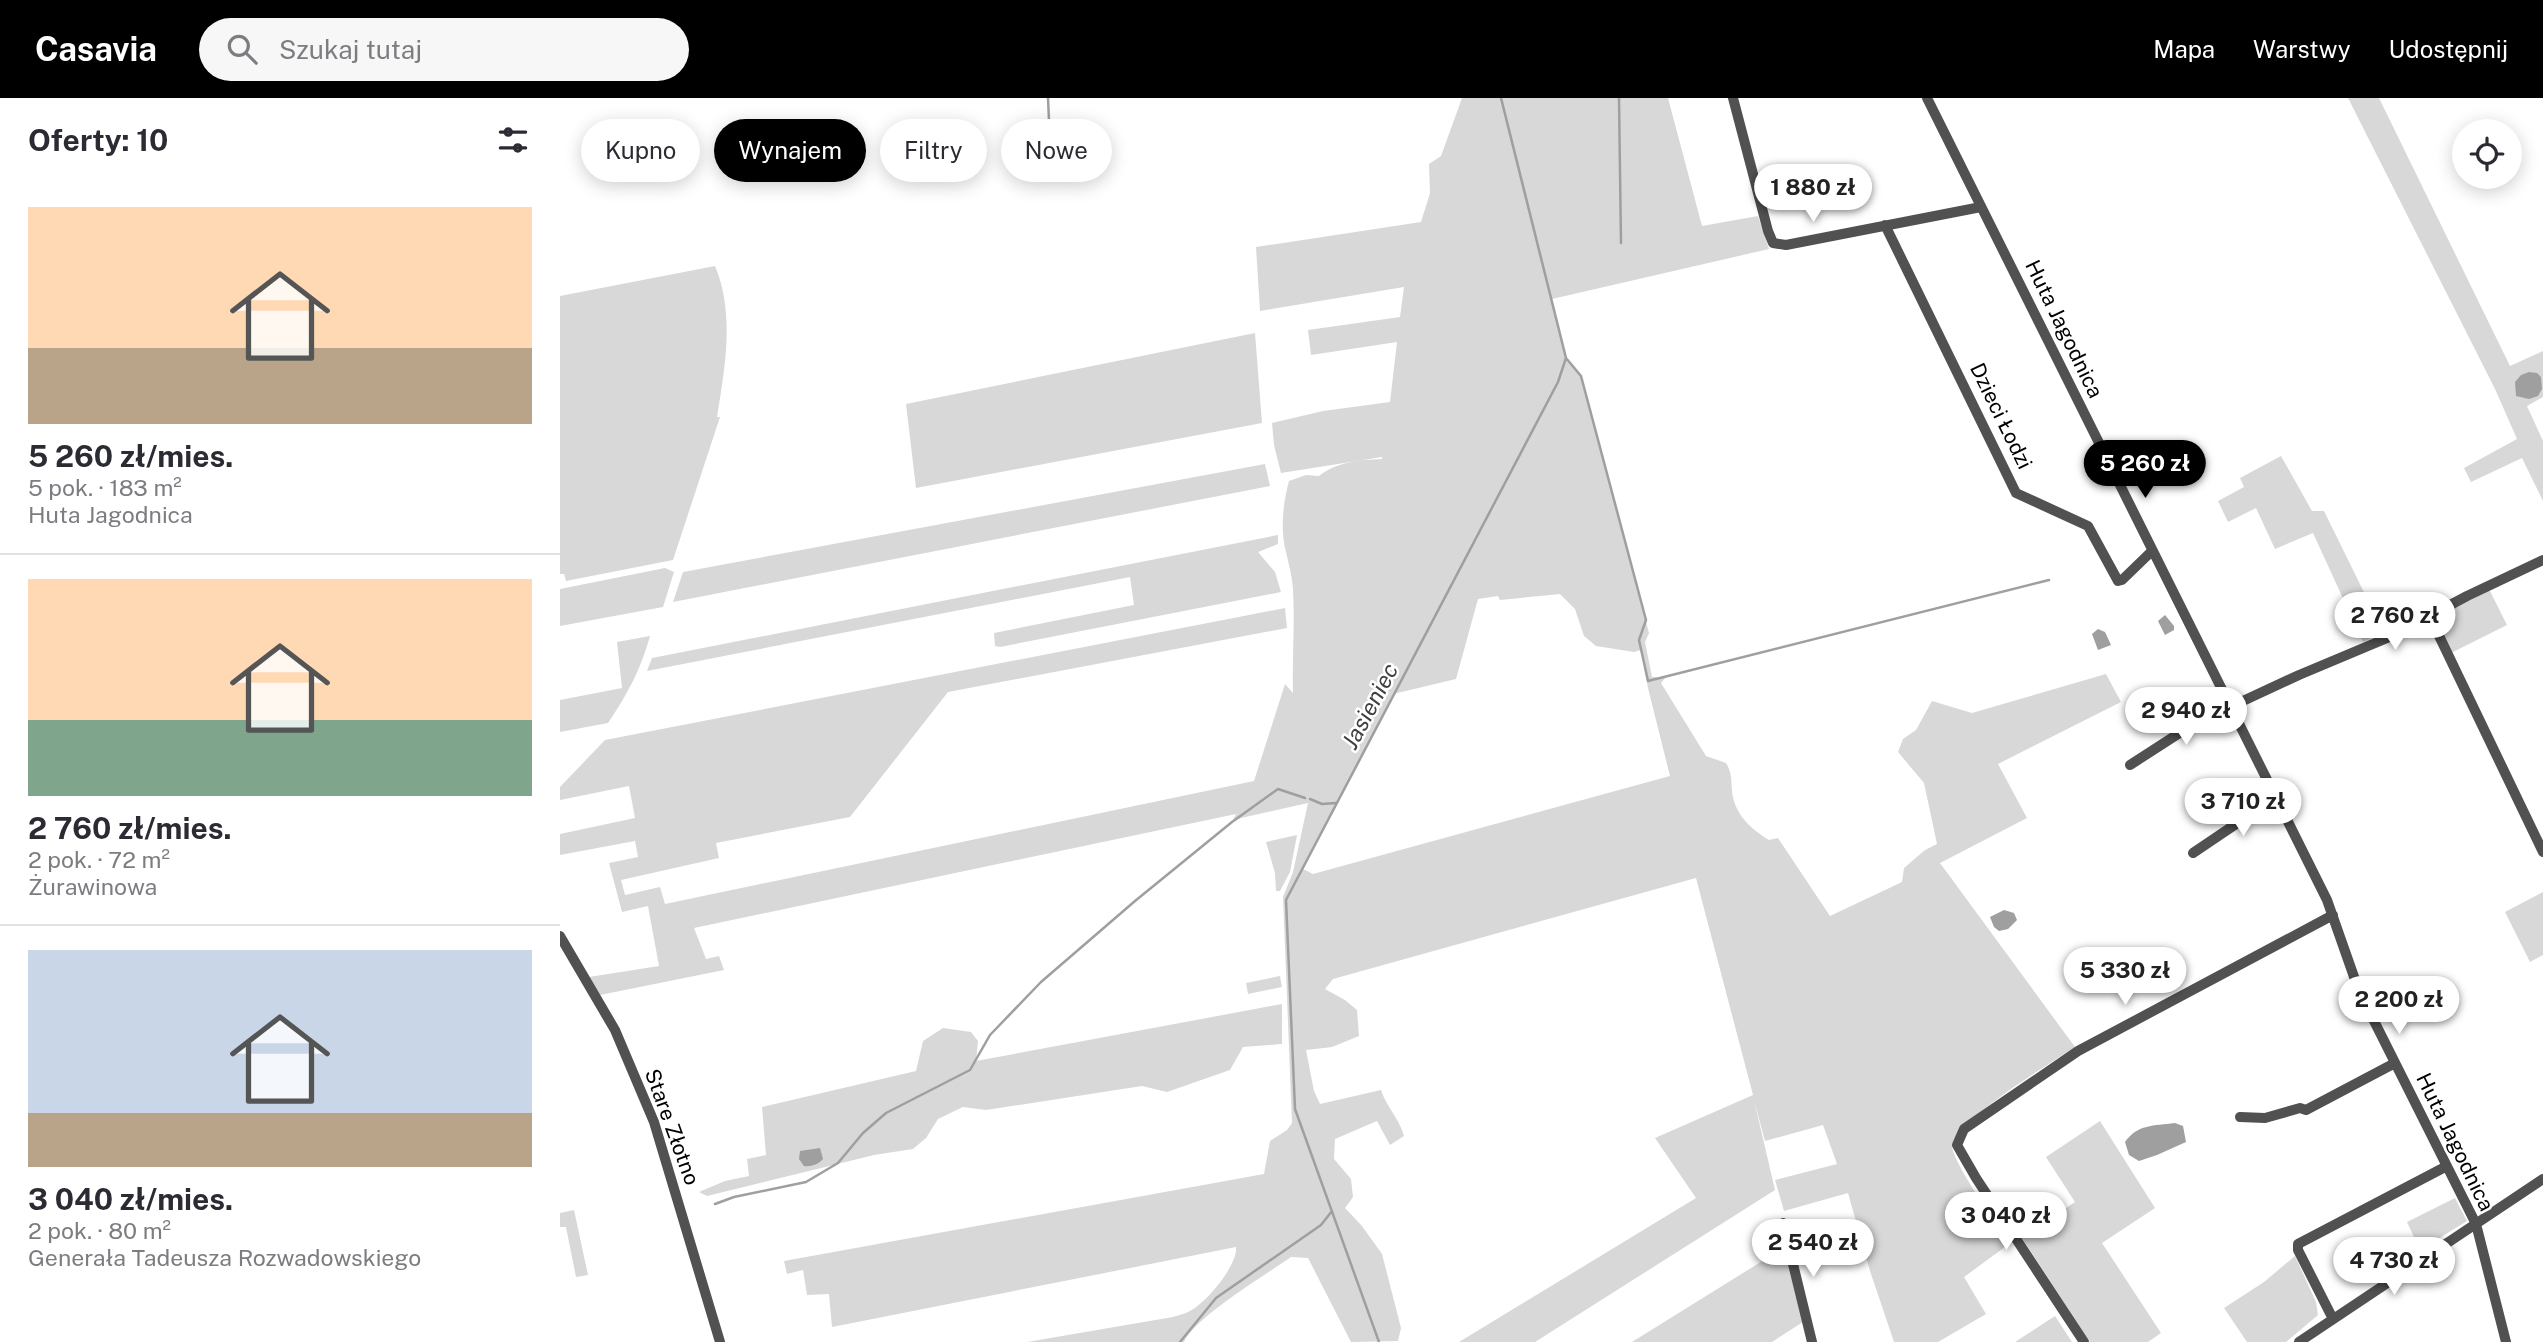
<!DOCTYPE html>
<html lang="pl">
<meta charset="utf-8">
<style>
:root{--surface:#fff;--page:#f7f7f7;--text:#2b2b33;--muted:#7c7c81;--line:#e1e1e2;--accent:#000}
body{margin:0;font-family:"Public Sans",sans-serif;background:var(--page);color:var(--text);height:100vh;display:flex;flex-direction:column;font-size:26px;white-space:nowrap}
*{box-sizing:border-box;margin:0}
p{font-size:23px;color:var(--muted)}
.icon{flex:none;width:38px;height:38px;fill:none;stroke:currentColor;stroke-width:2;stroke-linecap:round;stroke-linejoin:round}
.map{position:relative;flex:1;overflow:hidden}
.panel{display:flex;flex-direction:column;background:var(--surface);width:560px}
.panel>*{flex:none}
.hud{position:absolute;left:21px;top:21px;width:665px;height:63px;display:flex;gap:14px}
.buttons{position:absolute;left:1892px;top:21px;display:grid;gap:14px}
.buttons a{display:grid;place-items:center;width:70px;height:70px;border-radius:50%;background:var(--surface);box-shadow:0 4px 18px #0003;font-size:35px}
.price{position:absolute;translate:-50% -60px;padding:0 16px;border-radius:24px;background:#fff;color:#222;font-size:23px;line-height:46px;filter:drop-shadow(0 2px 4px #0008)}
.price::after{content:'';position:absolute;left:50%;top:42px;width:21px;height:16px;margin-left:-10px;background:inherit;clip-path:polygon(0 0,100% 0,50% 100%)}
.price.selected{background:var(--accent);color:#fff}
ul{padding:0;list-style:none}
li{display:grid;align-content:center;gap:14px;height:371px;padding:0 28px}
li+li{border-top:2px solid var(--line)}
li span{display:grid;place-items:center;height:217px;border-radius:0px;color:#555}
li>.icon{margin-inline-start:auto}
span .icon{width:126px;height:126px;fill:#fffc;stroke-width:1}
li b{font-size:30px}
h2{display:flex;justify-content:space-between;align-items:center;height:84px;padding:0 28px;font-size:30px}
.chip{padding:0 24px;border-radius:32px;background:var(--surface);box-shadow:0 4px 18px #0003;font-size:24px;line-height:63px}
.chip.selected{background:var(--accent);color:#fff}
header{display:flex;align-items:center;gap:42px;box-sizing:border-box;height:98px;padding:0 35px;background:var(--accent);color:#fff}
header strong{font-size:33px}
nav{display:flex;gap:38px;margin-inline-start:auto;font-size:24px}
.search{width:490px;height:63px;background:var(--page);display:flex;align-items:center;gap:18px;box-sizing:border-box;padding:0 24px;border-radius:38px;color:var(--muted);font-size:26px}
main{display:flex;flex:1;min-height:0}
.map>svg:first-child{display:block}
.green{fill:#d8d8d8;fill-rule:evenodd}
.water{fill:#9f9f9f}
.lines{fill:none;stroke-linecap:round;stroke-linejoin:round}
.stream{stroke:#9f9f9f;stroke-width:2.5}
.minor{stroke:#515151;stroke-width:10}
.labels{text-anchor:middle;stroke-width:5;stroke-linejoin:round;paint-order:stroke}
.street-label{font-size:21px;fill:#000;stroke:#fff}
.water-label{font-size:23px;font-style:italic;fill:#404040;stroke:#fff}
</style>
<header>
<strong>Casavia</strong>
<div class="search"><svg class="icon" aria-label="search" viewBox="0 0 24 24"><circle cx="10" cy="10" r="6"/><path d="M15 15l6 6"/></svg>Szukaj tutaj</div>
<nav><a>Mapa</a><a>Warstwy</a><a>Udostępnij</a></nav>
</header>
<main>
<section class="panel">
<h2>Oferty: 10<svg class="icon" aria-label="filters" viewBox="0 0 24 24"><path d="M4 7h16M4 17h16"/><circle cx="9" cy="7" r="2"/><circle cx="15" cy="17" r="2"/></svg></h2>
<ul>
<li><span style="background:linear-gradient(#ffd9b3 65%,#b9a48a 0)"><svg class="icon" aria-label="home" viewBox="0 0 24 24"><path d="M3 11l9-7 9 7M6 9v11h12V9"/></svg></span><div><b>5 260 zł/mies.</b><p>5 pok. · 183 m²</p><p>Huta Jagodnica</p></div></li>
<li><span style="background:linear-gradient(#ffd9b3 65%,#7fa58c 0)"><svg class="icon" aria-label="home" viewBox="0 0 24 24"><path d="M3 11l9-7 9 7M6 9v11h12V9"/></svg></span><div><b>2 760 zł/mies.</b><p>2 pok. · 72 m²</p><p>Żurawinowa</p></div></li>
<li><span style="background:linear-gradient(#c9d6e8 75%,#b9a48a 0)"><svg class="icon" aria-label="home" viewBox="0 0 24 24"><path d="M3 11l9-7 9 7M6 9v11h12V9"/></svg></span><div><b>3 040 zł/mies.</b><p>2 pok. · 80 m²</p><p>Generała Tadeusza Rozwadowskiego</p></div></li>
</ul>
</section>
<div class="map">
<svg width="1983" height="1244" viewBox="0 0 1983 1244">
<rect width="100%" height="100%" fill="#fff"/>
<path class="green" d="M902,0h206l34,128 56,-10 11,33 -217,50 14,59 15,18 68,257 -4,9 7,35h14l-5,6 45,73 20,7c6,10 5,16 6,28 2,23 19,38 37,49l9,-2 52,78 72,-34 2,-14 21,-18 12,-6 -13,-61 -26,-31 5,-13 13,-9 16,-29 40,12 134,-39 15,28 -123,62 29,54 -87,45 135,184c-21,14 -125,77 -123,100 3,19 45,77 57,97l-45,33 22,37 -48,28h-44l-24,-71 -22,-78 -64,18 -9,-31 62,-16 -14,-39 -58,16 -11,-41 21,90 -240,152h-76l237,-144 -41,-60 98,-43 -57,-217 -363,101 -8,10 20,11 12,10 2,26 -27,11 -26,3 8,41 6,13 61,-14c6,18 18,28 23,46l-14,9 -13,-24 -42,18 -1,20 17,20 2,18 -8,11 17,18 20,28 19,74 -3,13 -47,1 -43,-84 -17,-1c-24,17 -96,60 -107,85h-157l146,-25c5,-2 12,-3 17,-6 16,-8 48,-46 46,-64l-404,80 -3,-33 -22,1 -4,-25 -16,4 -3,-13 480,-87 6,-33 17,-11 5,-7 -9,-226 10,-25 15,-69 -67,15 -9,4 4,-8 -542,114 12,31 13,-3 5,14 -124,25 -11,-18 70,-11 -11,-60 -26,6 -13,-49 29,-6 -3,-16 -75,14v-21l75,-16 -6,-32 -69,14v-13l45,-47 680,-132 2,20 -339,64 -98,125 -134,26 3,15 -98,22 4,15 35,-8 5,17 589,-123 31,-97 8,9c-1,-34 2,-69 0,-104 -1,-13 -4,-24 -7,-37 -6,-22 -3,-49 3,-71l17,-6 13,1c18,-14 40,-16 63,-17v-2l-101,16 -7,-28 -2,-22 51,-12 67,-9 7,-60 -86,13 -3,-25 92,-13 4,-30 -144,24 -4,-64 165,-25 9,-29 -1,-29 12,-8zM1000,496l15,15 9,27 12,10 38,6 7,-2 7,38 22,88 -357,98 -10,-5 90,-175 63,-15 22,-80 20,-3 2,4z
M1788,0h31l131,268 33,-15v46l-16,9 16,35v60l-21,-43 -51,24 -7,-14 53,-29 -22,-50z
M155,168c20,48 10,101 2,151h3l-47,143 -107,21 -2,-7h-4v-278z
M695,235l7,90 -346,65 -10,-84z
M1721,358l31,55h12l60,122 -21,9 -50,-109 -38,16 -19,-41 -28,14 -10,-21 26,-14 -4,-9z
M705,366l5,22 -597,116 10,-30z
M718,437v9l-20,8 17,20 6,20 -281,55 -5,-1 -1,-13 140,-28 -4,-28 -483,94 5,-13z
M105,470l9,4 -11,35 -103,19v-37z
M1929,491l18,36 -56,28 -14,-28 3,-11z
M90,538c-9,33 -23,59 -42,87l-48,9v-32l62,-12 -5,-46z
M737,737l-7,37 -10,19h-4l-1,-18 -9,-31z
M1983,794v63l-13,7 -25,-50z
M720,878l2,11 -34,7 -2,-11z
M722,906v40l-39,3 -13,23 -63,22 -25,-6 -156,24 -23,-3 -25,12 -12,19 -13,11 -39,6 -167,41 -8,-4 26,-11 24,-5 -2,-17 19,-4 -4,-48 154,-36 7,-30 20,-13 28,4 7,9 -2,20z
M1540,1023l55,87 -53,35 59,90 -13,9h-58l-68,-104 53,-36 -29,-45z
M1895,1100l12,23 -47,29 -13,-28z
M14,1112l14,65 -12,2 -10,-50h-6v-14z
M1228,1147l18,75 -34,22h-140z
M1735,1158l21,46 2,13 -32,27h-39l-23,-34 40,-26z
M1495,1218l17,26h-57z"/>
<path class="water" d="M1969,274l8,1 4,4 1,12 -4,7 -9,3 -13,-3 -1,-14 6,-7z
M1605,517l9,11v4l-9,5 -7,-14z
M1538,531l7,3 6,13 -13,5 -6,-16z
M1444,812l10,3 3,7 -9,9 -9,2 -5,-4 -4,-10z
M1615,1025l8,3 3,16 -29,13 -18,6 -10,-6 -4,-13c13,-18 28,-16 50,-19z
M260,1050l3,11c-4,5 -12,8 -19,7l-5,-7 1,-8z"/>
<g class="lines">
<path class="stream" d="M488,0l2,45
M1059,0l2,145
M1006,260l15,18 65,244 -7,20 9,41 401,-101
M750,701l12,5 14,-1
M155,1106l19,-7 72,-15 32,-19 25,-30 23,-20 84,-43 20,-35 51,-53 94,-81 97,-79 46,-33 27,9
M620,1244l36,-44 105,-73 11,-14
M819,1244l-84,-233 -9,-209 272,-518 8,-24 -65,-260"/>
<path class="minor" d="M1173,0l35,133 5,12 13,2 195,-38
M1367,0l400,802 32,91 117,233 30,118
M1325,127l131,268 72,33 30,55 4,-1 30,-29
M1869,517l114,237
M1570,667l48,-31 52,-27 69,-32 93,-39 75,-40 76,-36
M1633,755l83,-56
M0,838l55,94 39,92 66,220
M1680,1019l25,1 35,-10 6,2 89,-47
M1223,1125l29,119
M1773,1221l-35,-69v-6l149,-78
M1524,1244l-108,-164 -19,-33 7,-16 114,-78 255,-136
M1739,1244l244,-163"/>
</g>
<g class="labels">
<g class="street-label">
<text transform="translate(1504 231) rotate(64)" y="7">Huta Jagodnica</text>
<text transform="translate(1441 318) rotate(64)" y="7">Dzieci Łodzi</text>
<text transform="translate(112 1029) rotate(70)" y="7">Stare Złotno</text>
<text transform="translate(1895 1044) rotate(64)" y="7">Huta Jagodnica</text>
</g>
<g class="water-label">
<text transform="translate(810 608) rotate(-62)" y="8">Jasieniec</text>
</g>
</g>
</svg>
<div class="buttons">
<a><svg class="icon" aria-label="locate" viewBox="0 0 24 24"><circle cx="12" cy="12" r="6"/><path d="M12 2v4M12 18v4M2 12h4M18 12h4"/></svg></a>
</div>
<b class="price" style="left:1253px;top:126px">1 880 zł</b>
<b class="price selected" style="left:1585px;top:402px">5 260 zł</b>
<b class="price" style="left:1835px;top:554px">2 760 zł</b>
<b class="price" style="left:1626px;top:649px">2 940 zł</b>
<b class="price" style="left:1683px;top:740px">3 710 zł</b>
<b class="price" style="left:1565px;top:909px">5 330 zł</b>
<b class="price" style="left:1839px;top:938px">2 200 zł</b>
<b class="price" style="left:1446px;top:1154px">3 040 zł</b>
<b class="price" style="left:1253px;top:1181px">2 540 zł</b>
<b class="price" style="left:1834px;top:1199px">4 730 zł</b>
<div class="hud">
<a class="chip">Kupno</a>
<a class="chip selected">Wynajem</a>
<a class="chip">Filtry</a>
<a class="chip">Nowe</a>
</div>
</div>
</main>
